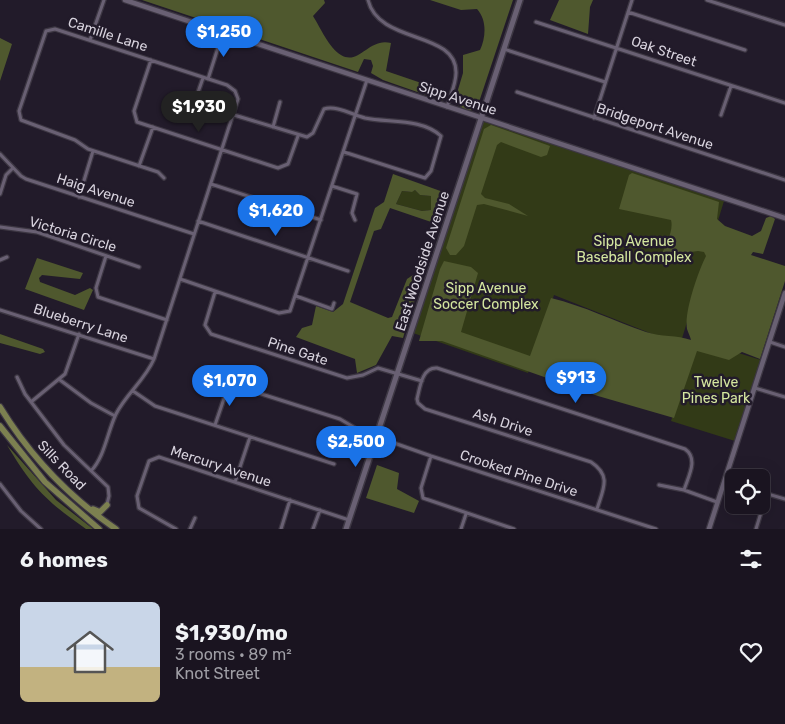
<!DOCTYPE html>
<meta charset="utf-8">
<style>
:root{--surface:#1a1420;--page:#27212d;--text:#f1f3f6;--muted:#9f9ea5;--line:#38333e;--accent:#1a73e8}
body{margin:0;font-family:Rubik,sans-serif;background:var(--page);color:var(--text);height:100vh;display:flex;flex-direction:column;font-size:19px;white-space:nowrap}
*{box-sizing:border-box;margin:0}
p{font-size:16px;color:var(--muted)}
.icon{flex:none;width:28px;height:28px;fill:none;stroke:currentColor;stroke-width:2;stroke-linecap:round;stroke-linejoin:round}
.map{position:relative;height:529px;overflow:hidden}
.panel{display:flex;flex-direction:column;background:var(--surface);flex:1}
.panel>*{flex:none}
.fabs{position:absolute;left:725px;top:469px;display:grid;gap:10px}
.fabs a{display:grid;place-items:center;width:45px;height:45px;border-radius:8px;background:var(--surface);box-shadow:0 5px 20px #0002,0 0 0 1px var(--line);font-size:25px}
.price{position:absolute;translate:-50% -42px;padding:0 11px;border-radius:18px;background:var(--accent);color:#fff;font-size:16px;line-height:32px;filter:drop-shadow(0 1px 2px #0008)}
.price::after{content:'';position:absolute;left:50%;top:30px;width:15px;height:11px;margin-left:-8px;background:inherit;clip-path:polygon(0 0,100% 0,50% 100%)}
.price.on{background:#222;color:#fff}
ul{padding:0;list-style:none}
li{display:flex;align-items:center;gap:15px;height:125px;padding:0 20px}
li+li{border-top:1px solid var(--line)}
li span{display:grid;place-items:center;flex:none;width:140px;height:100px;border-radius:8px;color:#555}
li>.icon{margin-inline-start:auto}
span .icon{width:60px;height:60px;fill:#fffc;stroke-width:1}
li b{font-size:21px}
h2{display:flex;justify-content:space-between;align-items:center;height:60px;padding:0 20px;font-size:21px}
.map>svg:first-child{display:block}
.green{fill:#323a17}
.forest{fill:#4f582e;fill-rule:evenodd}
.lines{fill:none;stroke-linecap:round;stroke-linejoin:round}
.minor-casing{stroke:#3d3743;stroke-width:5.5}
.tertiary-casing{stroke:#3d3743;stroke-width:7}
.secondary-casing{stroke:#3d3743;stroke-width:8}
.primary-casing{stroke:#3d3743;stroke-width:8}
.minor{stroke:#696073;stroke-width:3}
.tertiary{stroke:#696073;stroke-width:4.5}
.secondary{stroke:#696073;stroke-width:5}
.primary{stroke:#7c8050;stroke-width:5.5}
.labels{text-anchor:middle;stroke-width:5;stroke-linejoin:round;paint-order:stroke}
.street-label{font-size:14px;fill:#d7d2dd;stroke:#221b2a}
.park-label{font-size:14px;fill:#d4e69f;stroke:#221b2a}
</style>
<div class="map">
<svg width="785" height="529" viewBox="0 0 785 529">
<rect width="100%" height="100%" fill="#221b2a"/>
<path class="green" d="M482,121l242,80 -44,144 -126,-50 -26,78 -115,-40z
M415,190l5,5 11,1v14l-9,1 -26,-7 6,-13 9,1z
M697,340l64,20 -26,81 -64,-20z"/>
<path class="forest" d="M142,0h182l1,3 -12,13c7,11 16,32 28,39 18,11 28,-18 50,-12l-5,28 50,17 9,7 -2,6 -60,-21 -12,-7 2,-7 -2,-6 -7,-1 -6,13z
M430,0h83l-36,108c-8,6 -16,-1 -23,-5l9,-30v-18l17,-5c6,-13 7,-30 -3,-41l-16,1z
M559,0h34l-3,7 -2,27 -38,-14z
M0,38l12,6 -12,37z
M491,125l59,21 -3,9 -6,2 -40,-15 -4,3 -16,49 4,4 24,6 19,12 -44,-12 -7,1 -13,41 -8,9h-6l-4,-7 38,-119z
M632,173l87,29 -2,17 8,7 27,10 9,-5 5,-13 5,-2 4,3 -12,35 -10,-2 -2,3 34,11v15l-25,78 -18,-7 -13,8 -32,-9 -23,67 -76,-22 -156,-55h-23l21,-72 4,-8 27,6 7,6 -17,59 69,24 21,-58c33,8 63,23 95,34 15,5 31,3 45,8 -1,-4 -3,-8 -4,-11 -3,-17 11,-57 19,-73l-2,-4 -6,-1 -37,5c4,-10 13,-25 10,-36l-52,-11 10,-34z
M393,174l53,19 -9,31 -47,-16 -9,21 -7,2 -24,71 38,16 4,-1 15,-38 6,-4c9,18 -5,45 -10,63l-11,-2 -16,29 -19,8 -2,-14 -59,-22 6,-9 10,-3 4,-19 17,6 10,-8 32,-96 9,-6zM415,190l5,5 11,1v14l-9,1 -26,-7 6,-13 10,1z
M37,258l46,15 -3,6 -38,-4 -3,3 1,4 35,13 15,-7 3,2 -9,20 -59,-21z
M0,334l43,15 2,3 -5,2 -40,-11z
M7,445l49,55 37,29h-7c-40,-28 -54,-42 -79,-84z
M377,465l22,8 -2,16 22,12 -5,12 -48,-15z"/>
<g class="lines">
<g class="minor-casing">
<path id="minor" d="M368,0c11,45 89,30 88,73 0,11 -6,23 -9,34
M707,0l78,25
M628,12l117,38
M536,22l249,81
M90,40l14,-40
M504,49l101,33
M151,60l-17,51 3,11 141,46 10,-4 10,-28
M208,79l15,-47
M517,92l268,88
M195,101l8,-23
M234,115l73,22 6,-4 11,-24c12,-4 29,6 41,9 24,5 57,0 76,18l-10,35 -6,7 -81,-26
M721,115l10,-29
M594,118l38,-118
M273,127l7,-25
M0,154l21,22 5,3 168,55
M139,166l14,-39
M211,184l110,36
M332,186l25,8 -5,19 3,7
M0,194l6,-19 7,-7
M79,197l14,-46
M198,221l150,50
M0,227l37,5 102,35
M106,256l-10,32 2,9 69,23
M0,260l7,-3
M180,279l99,34 11,-2 77,-231
M215,292l-10,33 6,9 136,44 16,-3 15,-7 44,13
M296,296l36,13 2,-6
M0,310l154,49
M770,342l15,5
M199,374l141,45 20,12 71,25 225,73
M17,377l8,17 39,51 44,42 1,9 -2,8
M60,380l31,23 24,13
M755,388l30,9
M133,391l22,15 179,58
M31,402l34,-28 14,-40
M215,425l14,-41
M431,456l-10,32 2,10 91,31
M91,471c14,-15 16,-38 25,-57 10,-20 29,-34 38,-55l84,-260 -3,-8 -8,-6 -172,-56 -9,2 -27,80 2,9 54,20 13,9 70,23 6,6
M725,480l9,3
M235,482l15,-45
M0,484l21,27 20,18
M659,485l25,5 33,12
M761,492l24,7
M597,509c6,-20 15,-33 -6,-47l-166,-53 -7,-6 -1,-4c3,-12 5,-32 20,-31l248,81c14,10 3,28 -1,41
M176,529l-37,-21 -2,-12 12,-35 10,-4 190,63
M190,529l5,-11
M281,529l9,-29
M313,529l7,-19
M461,529l5,-15
M756,529l11,-36"/>
</g>
<g class="tertiary-casing">
<path id="tertiary" d="M125,0l660,218
M709,529l76,-236"/>
</g>
<g class="secondary-casing">
<path id="secondary" d="M346,529l174,-529"/>
</g>
<g class="primary-casing">
<path id="primary" d="M0,407c30,49 69,90 116,122
M0,426l45,56 54,47
M93,509l7,3 7,-7"/>
</g>
<use href="#minor" class="minor"/>
<use href="#tertiary" class="tertiary"/>
<use href="#secondary" class="secondary"/>
<use href="#primary" class="primary"/>
</g>
<g class="labels">
<g class="street-label">
<text transform="translate(108 34) rotate(18)" y="5">Camille Lane</text>
<text transform="translate(664 51) rotate(19)" y="5">Oak Street</text>
<text transform="translate(458 98) rotate(18)" y="5">Sipp Avenue</text>
<text transform="translate(655 126) rotate(18)" y="5">Bridgeport Avenue</text>
<text transform="translate(96 190) rotate(18)" y="5">Haig Avenue</text>
<text transform="translate(73 234) rotate(17)" y="5">Victoria Circle</text>
<text transform="translate(422 261) rotate(-72)" y="5">East Woodside Avenue</text>
<text transform="translate(81 323) rotate(18)" y="5">Blueberry Lane</text>
<text transform="translate(298 351) rotate(18)" y="5">Pine Gate</text>
<text transform="translate(503 422) rotate(18)" y="5">Ash Drive</text>
<text transform="translate(62 465) rotate(46)" y="5">Sills Road</text>
<text transform="translate(221 466) rotate(18)" y="5">Mercury Avenue</text>
<text transform="translate(519 473) rotate(18)" y="5">Crooked Pine Drive</text>
</g>
<g class="park-label">
<text x="634" y="246">Sipp Avenue<tspan x="634" dy="16">Baseball Complex</tspan></text>
<text x="486" y="293">Sipp Avenue<tspan x="486" dy="16">Soccer Complex</tspan></text>
<text x="716" y="387">Twelve<tspan x="716" dy="16">Pines Park</tspan></text>
</g>
</g>
</svg>
<div class="fabs">
<a><svg class="icon" aria-label="locate" viewBox="0 0 24 24"><circle cx="12" cy="12" r="6"/><path d="M12 2v4M12 18v4M2 12h4M18 12h4"/></svg></a>
</div>
<b class="price" style="left:224px;top:58px">$1,250</b>
<b class="price on" style="left:199px;top:133px">$1,930</b>
<b class="price" style="left:276px;top:237px">$1,620</b>
<b class="price" style="left:576px;top:404px">$913</b>
<b class="price" style="left:230px;top:407px">$1,070</b>
<b class="price" style="left:356px;top:468px">$2,500</b>
</div>
<section class="panel">
<h2>6 homes<svg class="icon" aria-label="filters" viewBox="0 0 24 24"><path d="M4 7h16M4 17h16"/><circle cx="9" cy="7" r="2"/><circle cx="15" cy="17" r="2"/></svg></h2>
<ul>
<li><span style="background:linear-gradient(#c9d6e8 65%,#c2b280 0)"><svg class="icon" aria-label="home" viewBox="0 0 24 24"><path d="M3 11l9-7 9 7M6 9v11h12V9"/></svg></span><div><b>$1,930/mo</b><p>3 rooms · 89 m²</p><p>Knot Street</p></div><svg class="icon" aria-label="heart" viewBox="0 0 24 24"><path d="M12 20l-8-8c-3-5 5-10 8-4 3-6 11-1 8 4z"/></svg></li>
</ul>
</section>
